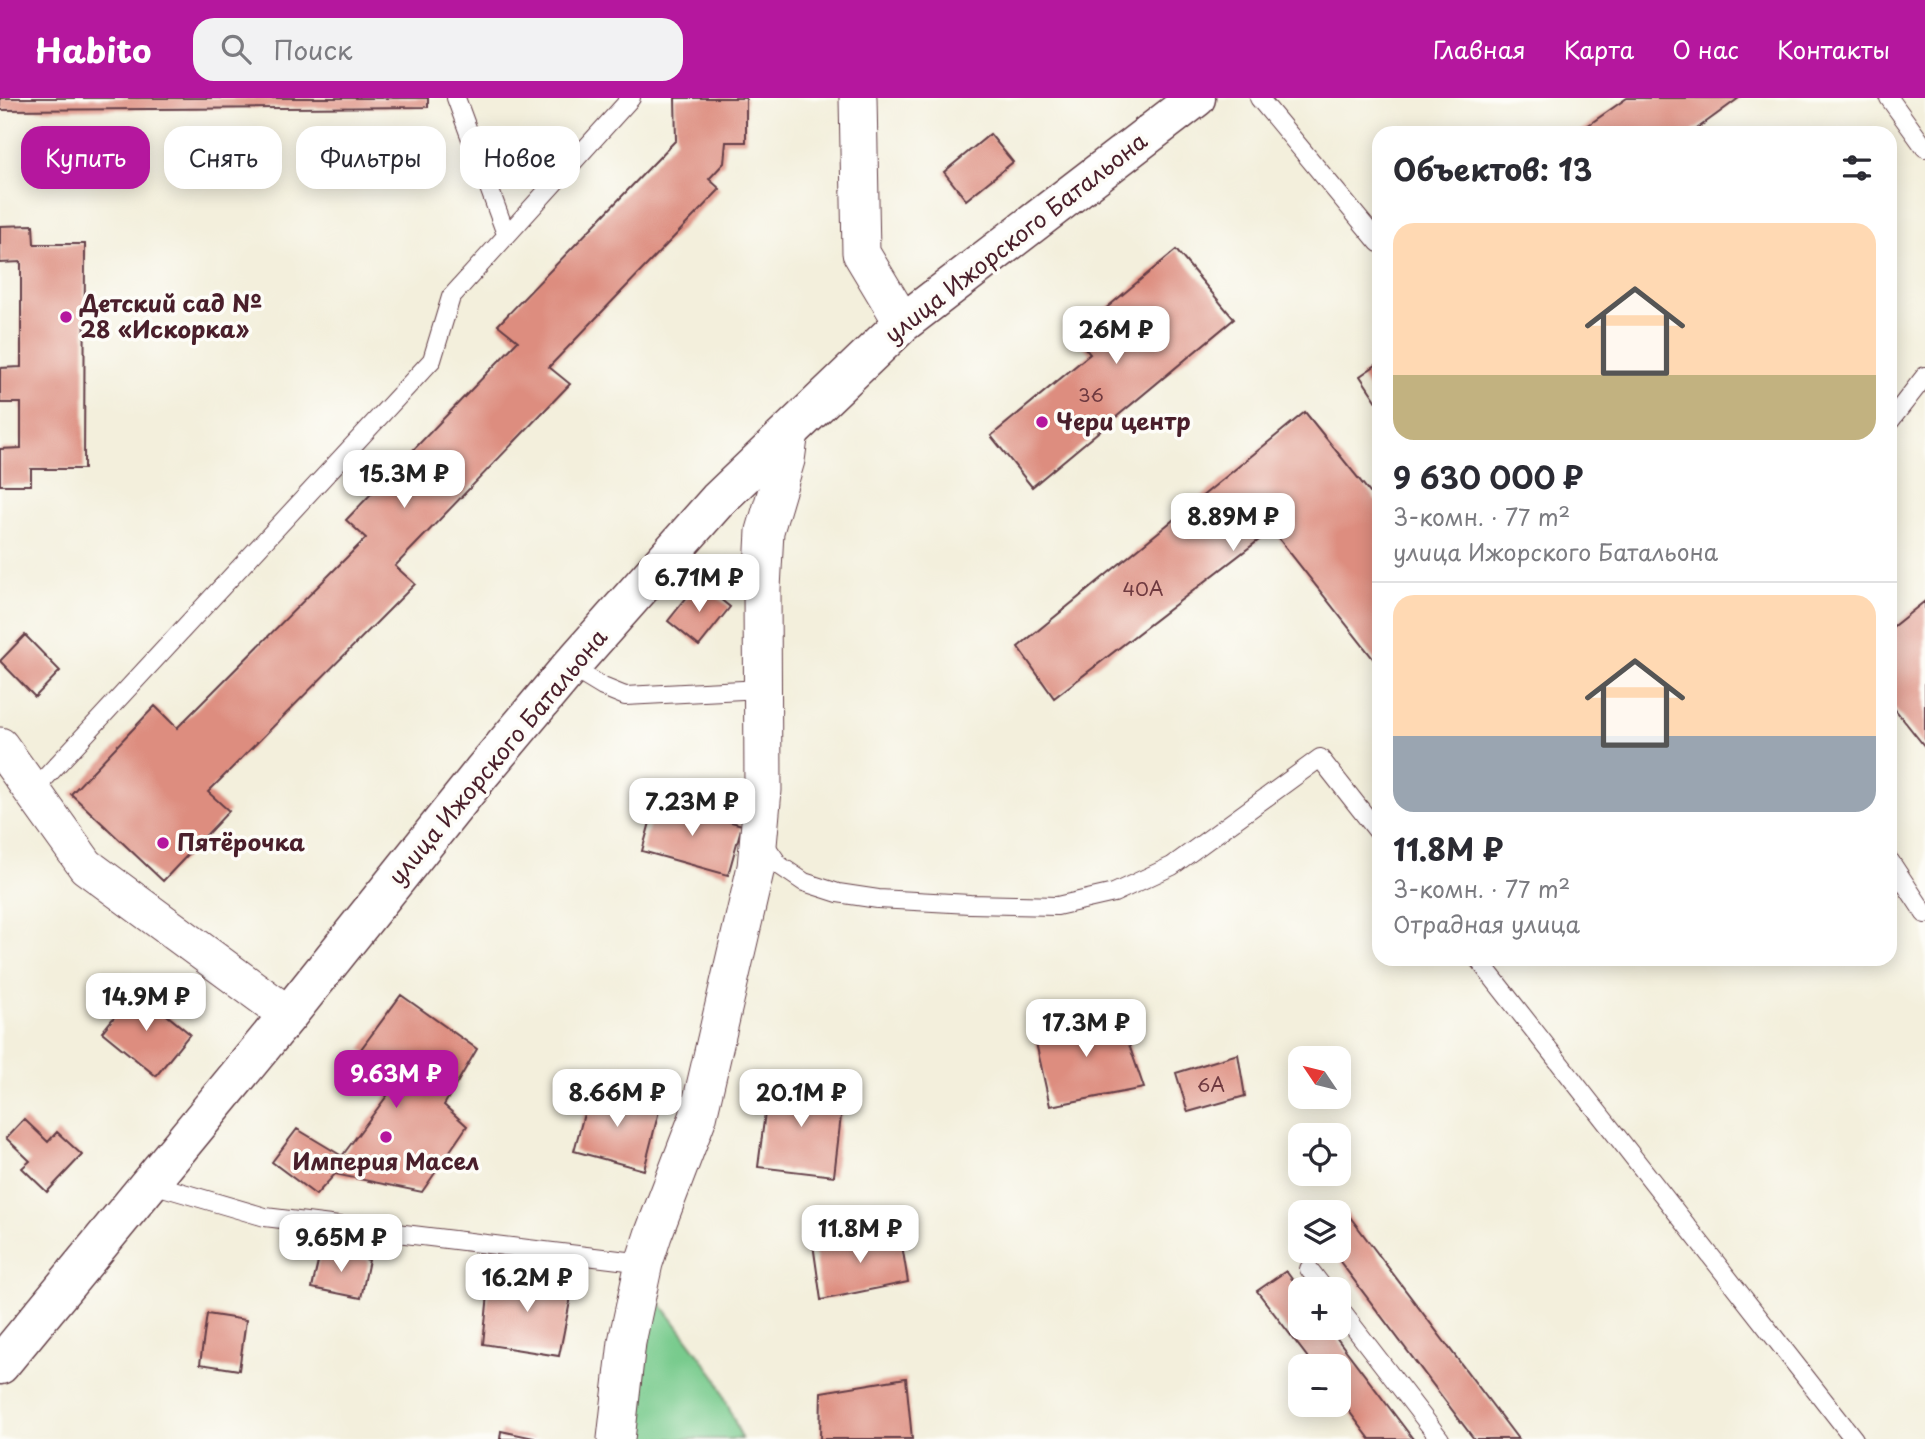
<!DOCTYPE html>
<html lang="ru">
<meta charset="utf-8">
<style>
:root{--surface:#fff;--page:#f2f2f3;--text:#2b2b33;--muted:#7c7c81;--line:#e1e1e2;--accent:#b5179e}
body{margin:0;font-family:"Playpen Sans",sans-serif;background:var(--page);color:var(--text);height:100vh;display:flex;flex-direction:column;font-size:26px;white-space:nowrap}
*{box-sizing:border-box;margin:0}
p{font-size:23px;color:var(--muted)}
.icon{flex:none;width:38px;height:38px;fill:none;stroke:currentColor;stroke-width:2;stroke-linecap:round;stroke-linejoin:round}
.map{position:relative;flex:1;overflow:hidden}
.panel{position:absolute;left:1372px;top:28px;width:525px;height:840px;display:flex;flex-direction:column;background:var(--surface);border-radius:21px;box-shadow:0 4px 18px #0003}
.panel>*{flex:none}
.hud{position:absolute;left:21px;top:28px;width:665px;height:63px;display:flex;gap:14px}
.needle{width:46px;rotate:305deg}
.fabs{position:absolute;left:1288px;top:948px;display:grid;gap:14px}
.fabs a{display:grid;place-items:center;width:63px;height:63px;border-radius:14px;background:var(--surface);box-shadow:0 4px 18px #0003;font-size:35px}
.price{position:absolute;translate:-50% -60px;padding:0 16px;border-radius:14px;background:#fff;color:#222;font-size:23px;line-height:46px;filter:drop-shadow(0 2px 4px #0008)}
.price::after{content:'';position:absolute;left:50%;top:42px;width:21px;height:16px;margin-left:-10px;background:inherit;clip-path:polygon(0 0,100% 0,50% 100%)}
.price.active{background:var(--accent);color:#fff}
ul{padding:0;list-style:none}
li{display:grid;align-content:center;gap:14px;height:371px;padding:0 21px}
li+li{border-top:2px solid var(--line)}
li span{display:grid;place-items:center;height:217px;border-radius:21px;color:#555}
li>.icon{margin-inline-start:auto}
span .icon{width:126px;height:126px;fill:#fffc;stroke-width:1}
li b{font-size:30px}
h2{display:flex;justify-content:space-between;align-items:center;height:84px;padding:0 21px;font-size:30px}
.pill{padding:0 24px;border-radius:21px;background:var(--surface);box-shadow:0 4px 18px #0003;font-size:24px;line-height:63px}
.pill.active{background:var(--accent);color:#fff}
header{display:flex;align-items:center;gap:42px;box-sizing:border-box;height:98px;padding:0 35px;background:var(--accent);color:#fff}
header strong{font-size:33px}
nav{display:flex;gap:38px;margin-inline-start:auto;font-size:24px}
.search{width:490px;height:63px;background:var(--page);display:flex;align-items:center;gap:18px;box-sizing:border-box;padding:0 24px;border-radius:21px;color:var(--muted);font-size:26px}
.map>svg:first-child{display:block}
.green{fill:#78cb8d;stroke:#61755c;stroke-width:2}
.building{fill:#dd8d7f}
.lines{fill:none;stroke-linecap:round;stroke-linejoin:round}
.service-casing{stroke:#633e46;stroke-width:20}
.minor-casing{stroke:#633e46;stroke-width:39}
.tertiary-casing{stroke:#633e46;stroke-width:41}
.service{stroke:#fff;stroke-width:18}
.minor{stroke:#fff;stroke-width:37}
.tertiary{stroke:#fff;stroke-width:38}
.poi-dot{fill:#b5179e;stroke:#fdfcf7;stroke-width:2.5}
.labels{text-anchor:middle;stroke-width:7;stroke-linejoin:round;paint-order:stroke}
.number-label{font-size:19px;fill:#6f3a40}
.street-label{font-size:23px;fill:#4a1f2b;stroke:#fdfcf7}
.poi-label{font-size:23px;font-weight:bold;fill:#4a1f2b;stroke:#fdfcf7;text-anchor:start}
</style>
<header>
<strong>Habito</strong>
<div class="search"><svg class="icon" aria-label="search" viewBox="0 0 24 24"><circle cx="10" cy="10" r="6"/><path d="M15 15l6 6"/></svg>Поиск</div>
<nav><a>Главная</a><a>Карта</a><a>О нас</a><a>Контакты</a></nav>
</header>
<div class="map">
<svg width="1925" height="1341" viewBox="0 0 1925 1341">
<rect width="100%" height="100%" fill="#fdfcf7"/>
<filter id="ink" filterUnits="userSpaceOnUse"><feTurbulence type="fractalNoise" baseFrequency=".0143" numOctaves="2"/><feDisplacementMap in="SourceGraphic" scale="14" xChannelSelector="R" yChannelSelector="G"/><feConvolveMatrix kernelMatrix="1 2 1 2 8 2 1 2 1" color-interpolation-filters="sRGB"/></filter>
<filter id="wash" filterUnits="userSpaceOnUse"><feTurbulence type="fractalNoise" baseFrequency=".00686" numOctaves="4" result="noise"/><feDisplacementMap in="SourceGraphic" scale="28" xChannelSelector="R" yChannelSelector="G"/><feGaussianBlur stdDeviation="1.57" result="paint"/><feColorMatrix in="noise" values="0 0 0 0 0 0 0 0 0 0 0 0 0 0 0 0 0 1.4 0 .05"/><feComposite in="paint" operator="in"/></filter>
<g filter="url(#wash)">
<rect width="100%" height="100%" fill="#f3efdc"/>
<path class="green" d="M655,1198l61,81 26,62h-107z"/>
<g id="blocks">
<path class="building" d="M0,0h428v9l-428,3z
M675,0h71v44h-20l-2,21 -15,16 11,10 -171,178 21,17 -175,182 20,18 -207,208 21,19 -66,70 -92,-87 84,-88 22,22 189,-190 -20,-18 172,-179 -20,-16 178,-185z
M1627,0h112l-48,35h-114z
M990,36l23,28 -47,38 -22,-28z
M33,127l1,19h51l-1,225h-53v16h-31v-36l21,-1v-45h-21v-35l21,-1v-105l-21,1v-37z
M1176,152l58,69 -202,168 -41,-51 99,-82 -16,-19z
M1379,265v42l-19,-29z
M1305,314l74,92v162l-107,-136 -218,168 -36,-51z
M699,484l31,25 -31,39 -31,-25z
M1925,503v146l-35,-44v-74z
M25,537l35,36 -25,26 -35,-36z
M656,703l86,24 -14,50 -86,-24z
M136,892l54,44 -34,42 -54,-44z
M401,897l76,54 -33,56 23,21 -45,66 -87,-18 -19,21 -44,-33 25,-33 45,27 59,-79 -40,-28z
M1117,912l27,78 -94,18 -17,-77z
M1238,956l7,42 -57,16 -12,-39z
M769,983l75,9 -10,86 -76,-9z
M591,990l69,19 -16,63 -70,-19z
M24,1021l24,23 9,-10 25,23 -35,37 -25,-24 8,-7 -24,-23z
M1347,1115l171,226h-44l-142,-188h7v-32z
M900,1135l8,49 -87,18 -8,-56z
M321,1151l48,11 -8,38 -49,-10z
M1286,1173l14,19v38h29l84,111h-43l-31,-41v-31h-24l-58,-76z
M490,1176l84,8 -15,74 -76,-12z
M207,1216l39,6 -7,50 -39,-6z
M906,1280l6,61h-92l1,-47z
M501,1333l33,7v1h-34z"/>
</g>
</g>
<g filter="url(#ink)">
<use href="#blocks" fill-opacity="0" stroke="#633e46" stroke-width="2"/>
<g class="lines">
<g class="service-casing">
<path id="service" d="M456,0l50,136
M1259,0l120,145
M1889,0l36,50
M1890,323l35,-45
M570,569l33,20 22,9 137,-7
M33,693l399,-431 19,-63 180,-199
M763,744l16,23 25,17 34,11 40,6 92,5 87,2 57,-13 58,-27 148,-108 59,75
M1890,763l35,53
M1478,861l376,480
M149,1085l116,34 379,46
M1309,1171l16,21
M1339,1210l101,131"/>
</g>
<g class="minor-casing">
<path id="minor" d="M858,0l3,155 42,70
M0,648l86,120 202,149
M616,1341l11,-97 17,-79 9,-28 45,-118 58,-250 7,-77 -1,-201 3,-58 21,-71 4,-29"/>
</g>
<g class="tertiary-casing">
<path id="tertiary" d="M0,1267l288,-350 194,-243 88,-105 148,-167 185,-177 293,-225"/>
</g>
<use href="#service" class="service"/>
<use href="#minor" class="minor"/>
<use href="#tertiary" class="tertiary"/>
</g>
</g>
<g class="poi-dot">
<circle cx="66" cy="219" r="7"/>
<circle cx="1042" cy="324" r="7"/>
<circle cx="163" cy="745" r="7"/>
<circle cx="386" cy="1039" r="7"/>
</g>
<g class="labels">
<g class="number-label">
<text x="1091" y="304">36</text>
<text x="1143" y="498">40А</text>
<text x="1211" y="994">6А</text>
</g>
<g class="street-label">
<text transform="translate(1016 140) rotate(-38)" y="8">улица Ижорского Батальона</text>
<text transform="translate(498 659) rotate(-50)" y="8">улица Ижорского Батальона</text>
</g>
<g class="poi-label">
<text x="80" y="214">Детский сад №<tspan x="80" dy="26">28 «Искорка»</tspan></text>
<text x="1056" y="332">Чери центр</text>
<text x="177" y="753">Пятёрочка</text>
<text x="386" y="1072" text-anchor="middle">Империя Масел</text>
</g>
</g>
</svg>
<div class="fabs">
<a><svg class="needle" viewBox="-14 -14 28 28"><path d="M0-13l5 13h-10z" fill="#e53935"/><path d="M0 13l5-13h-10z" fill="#7c7c81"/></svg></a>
<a><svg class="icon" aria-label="locate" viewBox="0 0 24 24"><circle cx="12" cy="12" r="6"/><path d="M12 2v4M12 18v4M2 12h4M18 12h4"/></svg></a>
<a><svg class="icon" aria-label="layers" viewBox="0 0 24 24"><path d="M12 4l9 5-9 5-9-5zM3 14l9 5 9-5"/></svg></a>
<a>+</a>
<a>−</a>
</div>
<b class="price" style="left:1116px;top:268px">26M ₽</b>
<b class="price" style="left:404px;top:412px">15.3M ₽</b>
<b class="price" style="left:1233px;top:455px">8.89M ₽</b>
<b class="price" style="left:699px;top:516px">6.71M ₽</b>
<b class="price" style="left:692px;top:740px">7.23M ₽</b>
<b class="price" style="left:146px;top:935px">14.9M ₽</b>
<b class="price" style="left:1086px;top:961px">17.3M ₽</b>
<b class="price active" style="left:396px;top:1012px">9.63M ₽</b>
<b class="price" style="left:617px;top:1031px">8.66M ₽</b>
<b class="price" style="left:801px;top:1031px">20.1M ₽</b>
<b class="price" style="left:860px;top:1167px">11.8M ₽</b>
<b class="price" style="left:341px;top:1176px">9.65M ₽</b>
<b class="price" style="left:527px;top:1216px">16.2M ₽</b>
<div class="hud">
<a class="pill active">Купить</a>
<a class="pill">Снять</a>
<a class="pill">Фильтры</a>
<a class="pill">Новое</a>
</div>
<section class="panel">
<h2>Объектов: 13<svg class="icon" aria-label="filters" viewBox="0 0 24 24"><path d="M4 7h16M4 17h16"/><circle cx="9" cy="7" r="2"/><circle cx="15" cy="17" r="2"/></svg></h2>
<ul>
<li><span style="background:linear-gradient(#ffd9b3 70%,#c2b280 0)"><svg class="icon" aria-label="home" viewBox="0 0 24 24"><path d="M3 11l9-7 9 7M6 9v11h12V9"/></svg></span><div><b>9 630 000 ₽</b><p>3-комн. · 77 m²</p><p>улица Ижорского Батальона</p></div></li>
<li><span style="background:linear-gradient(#ffd9b3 65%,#9aa5b1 0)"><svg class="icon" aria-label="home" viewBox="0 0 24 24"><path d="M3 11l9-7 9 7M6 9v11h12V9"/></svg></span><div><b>11.8M ₽</b><p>3-комн. · 77 m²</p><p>Отрадная улица</p></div></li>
</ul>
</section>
</div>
